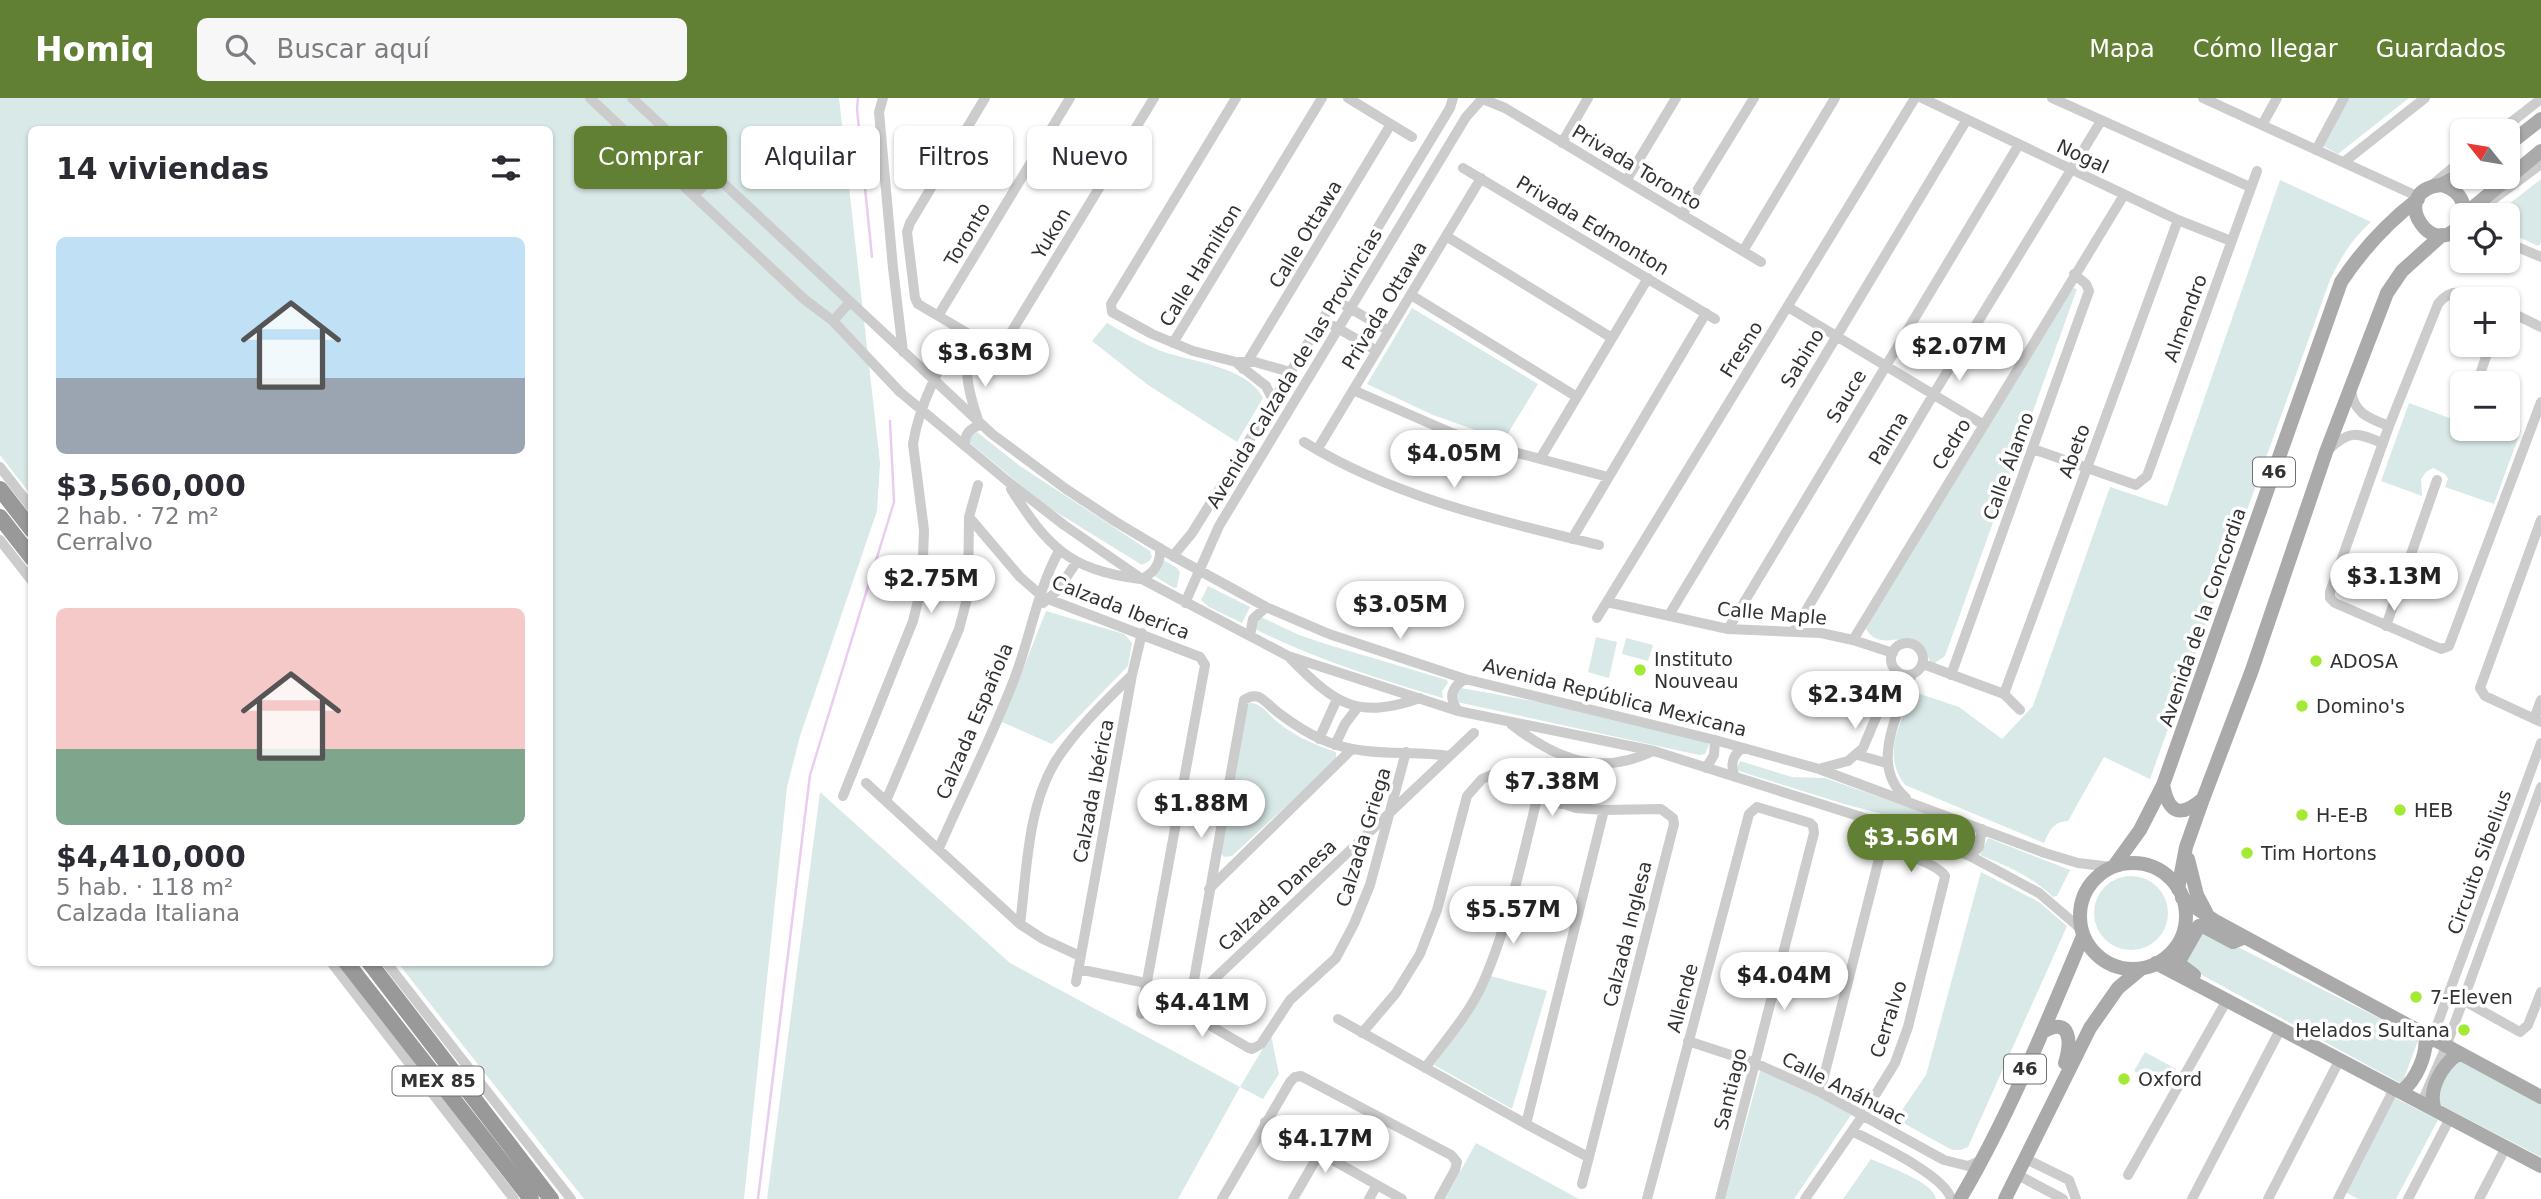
<!DOCTYPE html>
<html lang="es">
<meta charset="utf-8">
<style>
:root{--surface:#fff;--page:#f7f7f7;--text:#2b2b33;--muted:#7c7c81;--accent:#618033}
body{margin:0;font-family:"DejaVu Sans",sans-serif;background:var(--page);color:var(--text);height:100vh;display:flex;flex-direction:column;font-size:26px;white-space:nowrap}
*{box-sizing:border-box;margin:0}
p{font-size:23px;color:var(--muted)}
.icon{flex:none;width:38px;height:38px;fill:none;stroke:currentColor;stroke-width:2;stroke-linecap:round;stroke-linejoin:round}
.map{position:relative;flex:1;overflow:hidden}
.side{position:absolute;left:28px;top:28px;width:525px;height:840px;display:flex;flex-direction:column;background:var(--surface);border-radius:10px;box-shadow:0 2px 5px #0004}
.side>*{flex:none}
.banner{position:absolute;left:574px;top:28px;width:665px;height:63px;display:flex;gap:14px}
.needle{width:46px;rotate:300deg}
.buttons{position:absolute;left:2450px;top:21px;display:grid;gap:14px}
.buttons a{display:grid;place-items:center;width:70px;height:70px;border-radius:10px;background:var(--surface);box-shadow:0 2px 5px #0004;font-size:35px}
.price{position:absolute;translate:-50% -60px;padding:0 16px;border-radius:24px;background:#fff;color:#222;font-size:23px;line-height:46px;filter:drop-shadow(0 2px 4px #0008)}
.price::after{content:'';position:absolute;left:50%;top:42px;width:21px;height:16px;margin-left:-10px;background:inherit;clip-path:polygon(0 0,100% 0,50% 100%)}
.price.current{background:var(--accent);color:#fff}
ul{padding:0;list-style:none}
li{display:grid;align-content:center;gap:14px;height:371px;padding:0 28px}
li span{display:grid;place-items:center;height:217px;border-radius:10px;color:#555}
li>.icon{margin-inline-start:auto}
span .icon{width:126px;height:126px;fill:#fffc;stroke-width:1}
li b{font-size:30px}
h2{display:flex;justify-content:space-between;align-items:center;height:84px;padding:0 28px;font-size:30px}
.tag{padding:0 24px;border-radius:10px;background:var(--surface);box-shadow:0 2px 5px #0004;font-size:24px;line-height:63px}
.tag.current{background:var(--accent);color:#fff}
header{display:flex;align-items:center;gap:42px;box-sizing:border-box;height:98px;padding:0 35px;background:var(--accent);color:#fff}
header strong{font-size:33px}
nav{display:flex;gap:38px;margin-inline-start:auto;font-size:24px}
.search{width:490px;height:63px;background:var(--page);display:flex;align-items:center;gap:18px;box-sizing:border-box;padding:0 24px;border-radius:10px;color:var(--muted);font-size:26px}
.map>svg:first-child{display:block}
.green{fill:#d9e9e8}
.lines{fill:none;stroke-linecap:round;stroke-linejoin:round}
.stream{stroke:#e9cdee;stroke-width:2.5}
.minor{stroke:#ccc;stroke-width:10}
.major{stroke:#aaa;stroke-width:14}
.highway{stroke:#999;stroke-width:16}
.poi-dot{fill:#a4e934;stroke:#fff;stroke-width:2.5}
.labels{text-anchor:middle;stroke-width:7;stroke-linejoin:round;paint-order:stroke}
.shield{fill:#fff;stroke:#707070;stroke-width:2}
.shield-label{font-size:18px;font-weight:bold;fill:#323232}
.street-label{font-size:19px;fill:#323232;stroke:#fff}
.poi-label{font-size:19px;fill:#323232;stroke:#fff;text-anchor:start}
</style>
<header>
<strong>Homiq</strong>
<div class="search"><svg class="icon" aria-label="search" viewBox="0 0 24 24"><circle cx="10" cy="10" r="6"/><path d="M15 15l6 6"/></svg>Buscar aquí</div>
<nav><a>Mapa</a><a>Cómo llegar</a><a>Guardados</a></nav>
</header>
<div class="map">
<svg width="2541" height="1101" viewBox="0 0 2541 1101">
<rect width="100%" height="100%" fill="#fff"/>
<path class="green" d="M0,0h839l41,365 -3,48 -77,225 -13,51 -43,412h-160l-186,-236 152,-1v-832h-518l-1,365 -31,-40z
M2349,0h60l-71,56 -15,-8z
M2541,81v64l-3,3 -30,-14v-17h-13z
M2280,82l91,42c-19,17 -30,35 -41,58l-180,499 -46,-22 -36,64c-15,1 -18,9 -24,22l-139,-58c-24,-32 -5,-61 9,-93l45,15 43,32 31,-33 77,-219 57,19z
M2069,189l8,2 -132,367 -13,9c-3,-6 -7,-15 -11,-19 -20,-17 -40,7 -55,-17l3,-7z
M1412,210l126,76 -34,56 -71,-25 -66,-31z
M1107,225c17,10 35,20 54,28 30,11 86,15 102,47l-26,44 -89,-57 -56,-44z
M2409,305l43,16v9l4,7 17,-1 4,-5h31v-3l13,4 -27,74 -49,-17 3,-8 -3,-5 -12,-6 -7,4 -5,7 1,17 -41,-15z
M977,334l43,34 130,85 2,6 -3,4 -7,4 -94,-58 -76,-62 -4,-5 4,-7z
M1160,460l17,10 3,4 -3,15 -3,1 -23,-14z
M1208,488l42,21 -8,16 -33,-16 -8,-7z
M1046,513l78,23 8,9 -4,23 -76,78 -50,-22z
M1259,518l40,19 30,10 118,35 1,3 -6,8 1,7c-65,-19 -129,-39 -190,-70z
M1596,539l21,5 -8,36 -21,-6z
M1626,540l27,7 -5,16 -26,-7z
M1461,590l111,20 135,34 2,3 -4,9 -6,1 -242,-53 -3,-9z
M1250,605c10,0 16,8 23,15 18,17 40,26 63,34v8l-104,96 -8,1 -4,-5 25,-147z
M1740,663l52,16 33,1 111,39 40,18 2,2 -2,6 -6,4 -61,-26 -65,-17 -105,-33 -2,-3z
M820,694l190,171 230,124 31,-52 8,39 -16,25 -23,-12 -62,112h-411z
M1988,740l82,32 -13,26 -4,1c-23,-22 -44,-30 -73,-42z
M1981,774l58,30 28,24 -99,221 -8,3h-8l-56,-31 30,-44z
M2094 815a37 37 0 1 1 74 0a37 37 0 1 1-74 0Z
M2200,830l219,110 -17,46 -222,-121z
M1491,878l56,15 -35,118 -78,-44z
M2145,954l31,17 -10,20 -32,-18z
M2451,958l90,47v54l-108,-56z
M1760,973l51,21 40,23 -57,84h-69z
M2395,1000l43,22 -42,79h-38l-13,-7z
M1476,1045l103,56h-134z
M1871,1061c15,7 63,23 65,40h-93z"/>
<g class="lines">
<path class="stream" d="M858,0l-1,11 15,148
M758,1101l52,-424 84,-273 -4,-81"/>
<path class="minor" d="M590,0l214,201 29,22 67,71 106,88 58,45 78,54 146,77 170,55 196,40 264,84 52,21 69,37 42,36
M632,0l360,336 74,55 50,33 57,34 93,51 63,27 136,45 250,61 104,29 226,84 33,10 34,4
M883,0l-4,14 14,156 10,84
M985,0l-75,125 -3,9 8,66 3,6 78,46 8,-6 150,-246
M1236,0l-125,206 1,8 40,22 41,17 43,11h19l35,10
M1348,0l64,39
M1922,0l256,122 53,21
M2052,0l198,89
M2203,0l216,99
M1483,1l22,9 256,154
M2262,27l15,-27
M2500,33l41,-32
M1562,45l26,-45
M2316,52l28,-52
M2344,64l81,-64
M1463,70l252,151
M1626,83l50,-83
M2432,87l30,-25
M694,97l20,-19
M2491,103l50,-37
M1682,117l72,-117
M1446,138l166,102
M2508,145l33,14
M1743,153l92,-153
M1411,197l166,102
M2481,201c-17,-7 -30,-12 -43,5l-49,122 -59,166v6l5,5 106,46 8,-3 92,-244
M1346,208l43,25
M1788,209l196,118
M2508,213l33,16
M938,218l132,-218
M833,223l17,-19
M1334,228l43,25
M973,240c-11,30 -5,52 5,82
M1173,245l149,-245
M1238,266l28,22 7,14
M1243,271l148,-245
M2477,285l13,-38
M1353,292l99,43 43,14 113,30
M2351,292c3,24 18,28 38,36
M1304,344c89,55 195,79 295,103
M965,348c-1,-12 5,-18 16,-21
M2033,351l103,36 11,-9 110,-305
M1317,352l164,-272
M2328,352c22,-20 28,-18 54,-7
M1540,361l108,-181
M0,369l32,41
M1011,391c37,58 58,81 129,90
M969,419l51,60 23,20 157,60 5,8 -64,349
M2541,422l-61,168 5,8 56,26
M1572,441l134,-226
M0,442l32,41
M1173,458l19,-23 38,-61 220,-364 3,-10
M1142,481c13,-7 19,-16 18,-31
M1607,504l121,27 93,4 32,7 40,13
M1043,505l14,-12 19,-28
M1185,505l34,-77 247,-409 17,-19
M1669,517l297,-494
M1597,520l318,-520
M2386,528l51,-146
M1728,531l290,-483
M1794,533l139,-236 168,-274
M1250,537l3,-16 13,-12
M1853,542l271,-445
M1891 561a16 16 0 1 1 32 0a16 16 0 1 1-32 0Z
M1291,561c44,45 66,61 129,39
M1923,566l81,30 16,16
M1951,577l138,-384 -3,-7 -12,-10
M2004,596l174,-474
M1458,613c-10,-14 -7,-23 7,-32
M2534,621l7,-19
M1511,626c44,35 88,53 142,27
M1319,641l18,-40
M1335,647l10,-21 12,-16
M1406,654l-36,133 -16,39 -18,34 -46,42 -29,44 -9,5 -5,-2 -55,-32 -2,-13 54,-302c4,-3 9,-5 15,-3 7,4 14,12 21,17 12,9 27,19 41,25 40,19 86,11 128,17
M1858,657l28,8
M1706,670l8,-13 1,-15
M1822,670l26,-7 15,-13 33,-78
M1735,679c-5,-12 -3,-21 7,-29
M866,685l154,141 23,15 37,17
M843,698l70,-175 9,-36 2,-55 -11,-86c6,-40 28,-80 48,-114
M1906,700c-38,-33 -7,-85 6,-124
M886,703l73,-172 9,-34 1,-78 9,-32
M1561,706l10,-44
M1576,710l11,-44
M939,750c25,-57 54,-113 76,-171 16,-42 22,-86 44,-126
M1970,758l9,-9 3,-18
M1209,791l142,-139
M1020,826c7,-53 7,-118 37,-165 21,-32 49,-58 75,-84
M331,864l183,237
M386,864l185,237
M1078,871l68,14
M1076,884l56,-307 10,-42
M2459,900l61,34 8,-7 13,-33
M1190,904l284,-269
M1338,921l188,105 62,33
M1362,935l34,-40 24,-39 17,-44 30,-114 15,-17 14,-6 9,2 33,20 38,13 28,2 57,-1 12,9 1,6 -92,360
M1688,943l67,22 65,29 124,68 24,6 14,-6
M2430,946l111,-301
M1425,970c20,-27 44,-54 58,-85 26,-59 39,-125 55,-188
M2422,1004l24,-55 95,-260
M1265,1024l137,77
M1526,1026l78,-314
M1852,1033c23,12 93,44 99,68
M2026,1061l43,21 7,19
M2018,1077l45,24
M2128,1077l99,-175
M1222,1101l68,-117 5,-5 6,-1 150,79 6,7 -2,8 -16,29
M1293,1101l26,-45
M1369,1101l8,-14
M1647,1101l102,-385 8,-7 53,16 3,3 1,7 -94,366
M1805,1101l58,-84 32,-52 13,-36 36,-146 1,-5c-7,-11 -48,-27 -61,-25l-4,4 -60,237
M2192,1101l89,-171
M2268,1101l72,-140
M2338,1101l57,-112
M2408,1101l42,-81
M2479,1101l27,-52"/>
<path class="major" d="M2508,47l33,-26
M2441,87l21,-11
M2464,117l77,-64
M2462,122c-26,48 -78,-29 -21,-35 16,4 24,14 23,30
M2163,687c6,29 17,33 40,14
M2188,761l9,36 9,17
M2080 818a53 53 0 1 1 106 0a53 53 0 1 1-106 0Z
M2114,768l26,-36 23,-45 178,-503c21,-32 46,-59 77,-83
M2178,791l8,-42 17,-48 49,-129 74,-218 61,-159 15,-22 40,-36
M2182,800l33,23 326,176
M2156,865l385,203
M2194,877l-16,-12 21,-37h4l30,16 10,-4
M2043,934c29,-17 28,12 22,31
M2402,993c14,-11 26,-37 23,-55
M2435,1012c-8,-20 7,-45 23,-56
M1960,1101c49,-83 86,-175 123,-263
M2005,1101l85,-171 28,-40 24,-20"/>
<path class="highway" d="M0,391l32,41
M0,419l32,41
M346,864l185,237
M369,864l182,237"/>
</g>
<g class="poi-dot">
<circle cx="2316" cy="563" r="7"/>
<circle cx="1640" cy="572" r="7"/>
<circle cx="2302" cy="608" r="7"/>
<circle cx="2400" cy="712" r="7"/>
<circle cx="2302" cy="717" r="7"/>
<circle cx="2247" cy="755" r="7"/>
<circle cx="2416" cy="899" r="7"/>
<circle cx="2464" cy="932" r="7"/>
<circle cx="2124" cy="981" r="7"/>
</g>
<g class="labels">
<g class="shield">
<rect x="2253" y="359.5" width="42" height="29" rx="5"/>
<rect x="2004" y="956.5" width="42" height="29" rx="5"/>
<rect x="392.5" y="968.5" width="91" height="29" rx="5"/>
</g>
<g class="shield-label">
<text x="2274" y="380">46</text>
<text x="2025" y="977">46</text>
<text x="438" y="989">MEX 85</text>
</g>
<g class="street-label">
<text transform="translate(2083 58) rotate(25)" y="7">Nogal</text>
<text transform="translate(1637 69) rotate(31)" y="7">Privada Toronto</text>
<text transform="translate(1593 127) rotate(31)" y="7">Privada Edmonton</text>
<text transform="translate(1051 135) rotate(-59)" y="7">Yukon</text>
<text transform="translate(967 136) rotate(-59)" y="7">Toronto</text>
<text transform="translate(1305 136) rotate(-59)" y="7">Calle Ottawa</text>
<text transform="translate(1200 167) rotate(-59)" y="7">Calle Hamilton</text>
<text transform="translate(1384 207) rotate(-59)" y="7">Privada Ottawa</text>
<text transform="translate(2185 220) rotate(-70)" y="7">Almendro</text>
<text transform="translate(1741 251) rotate(-58)" y="7">Fresno</text>
<text transform="translate(1802 260) rotate(-59)" y="7">Sabino</text>
<text transform="translate(1294 270) rotate(-59)" y="7">Avenida Calzada de las Provincias</text>
<text transform="translate(1846 298) rotate(-59)" y="7">Sauce</text>
<text transform="translate(1888 340) rotate(-59)" y="7">Palma</text>
<text transform="translate(1951 346) rotate(-59)" y="7">Cedro</text>
<text transform="translate(2074 353) rotate(-70)" y="7">Abeto</text>
<text transform="translate(2008 368) rotate(-70)" y="7">Calle Álamo</text>
<text transform="translate(1121 509) rotate(21)" y="7">Calzada Iberica</text>
<text transform="translate(1772 515) rotate(5)" y="7">Calle Maple</text>
<text transform="translate(2202 519) rotate(-71)" y="7">Avenida de la Concordia</text>
<text transform="translate(1615 599) rotate(14)" y="7">Avenida República Mexicana</text>
<text transform="translate(974 623) rotate(-67)" y="7">Calzada Española</text>
<text transform="translate(1093 693) rotate(-79)" y="7">Calzada Ibérica</text>
<text transform="translate(1363 739) rotate(-73)" y="7">Calzada Griega</text>
<text transform="translate(2479 764) rotate(-70)" y="7">Circuito Sibelius</text>
<text transform="translate(1277 797) rotate(-43)" y="7">Calzada Danesa</text>
<text transform="translate(1627 836) rotate(-76)" y="7">Calzada Inglesa</text>
<text transform="translate(1682 900) rotate(-75)" y="7">Allende</text>
<text transform="translate(1888 921) rotate(-72)" y="7">Cerralvo</text>
<text transform="translate(1844 990) rotate(27)" y="7">Calle Anáhuac</text>
<text transform="translate(1730 991) rotate(-76)" y="7">Santiago</text>
</g>
<g class="poi-label">
<text x="1654" y="568">Instituto<tspan x="1654" dy="22">Nouveau</tspan></text>
<text x="2330" y="570">ADOSA</text>
<text x="2316" y="615">Domino's</text>
<text x="2414" y="719">HEB</text>
<text x="2316" y="724">H-E-B</text>
<text x="2261" y="762">Tim Hortons</text>
<text x="2430" y="906">7-Eleven</text>
<text x="2450" y="939" text-anchor="end">Helados Sultana</text>
<text x="2138" y="988">Oxford</text>
</g>
</g>
</svg>
<div class="buttons">
<a><svg class="needle" viewBox="-14 -14 28 28"><path d="M0-13l5 13h-10z" fill="#e53935"/><path d="M0 13l5-13h-10z" fill="#7c7c81"/></svg></a>
<a><svg class="icon" aria-label="locate" viewBox="0 0 24 24"><circle cx="12" cy="12" r="6"/><path d="M12 2v4M12 18v4M2 12h4M18 12h4"/></svg></a>
<a>+</a>
<a>−</a>
</div>
<b class="price" style="left:1959px;top:285px">$2.07M</b>
<b class="price" style="left:985px;top:291px">$3.63M</b>
<b class="price" style="left:1454px;top:392px">$4.05M</b>
<b class="price" style="left:2394px;top:515px">$3.13M</b>
<b class="price" style="left:931px;top:517px">$2.75M</b>
<b class="price" style="left:1400px;top:543px">$3.05M</b>
<b class="price" style="left:1855px;top:633px">$2.34M</b>
<b class="price" style="left:1552px;top:720px">$7.38M</b>
<b class="price" style="left:1201px;top:742px">$1.88M</b>
<b class="price current" style="left:1911px;top:776px">$3.56M</b>
<b class="price" style="left:1513px;top:848px">$5.57M</b>
<b class="price" style="left:1784px;top:914px">$4.04M</b>
<b class="price" style="left:1202px;top:941px">$4.41M</b>
<b class="price" style="left:1325px;top:1077px">$4.17M</b>
<div class="banner">
<a class="tag current">Comprar</a>
<a class="tag">Alquilar</a>
<a class="tag">Filtros</a>
<a class="tag">Nuevo</a>
</div>
<section class="side">
<h2>14 viviendas<svg class="icon" aria-label="filters" viewBox="0 0 24 24"><path d="M4 7h16M4 17h16"/><circle cx="9" cy="7" r="2"/><circle cx="15" cy="17" r="2"/></svg></h2>
<ul>
<li><span style="background:linear-gradient(#bfe0f5 65%,#9aa5b1 0)"><svg class="icon" aria-label="home" viewBox="0 0 24 24"><path d="M3 11l9-7 9 7M6 9v11h12V9"/></svg></span><div><b>$3,560,000</b><p>2 hab. · 72 m²</p><p>Cerralvo</p></div></li>
<li><span style="background:linear-gradient(#f6c9c9 65%,#7fa58c 0)"><svg class="icon" aria-label="home" viewBox="0 0 24 24"><path d="M3 11l9-7 9 7M6 9v11h12V9"/></svg></span><div><b>$4,410,000</b><p>5 hab. · 118 m²</p><p>Calzada Italiana</p></div></li>
</ul>
</section>
</div>
